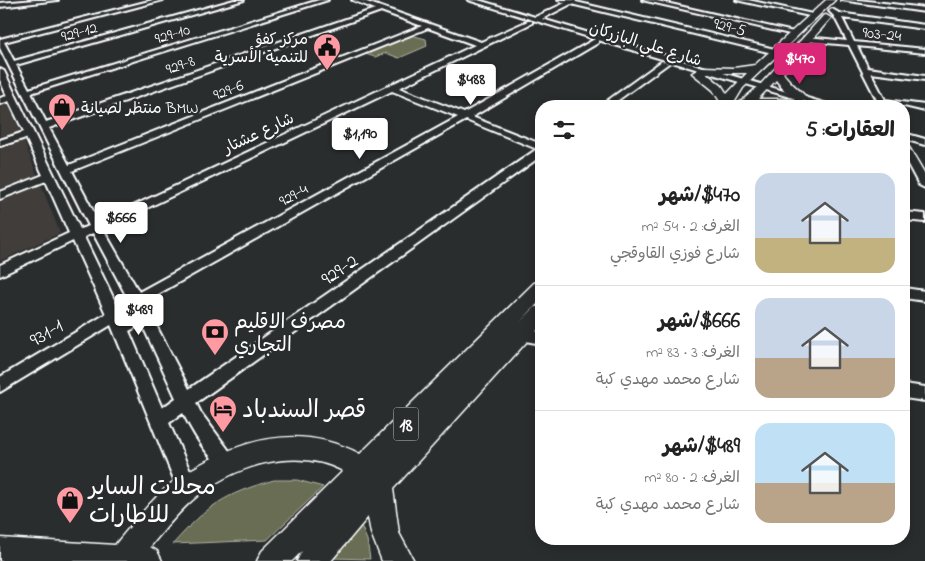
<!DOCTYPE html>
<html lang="ar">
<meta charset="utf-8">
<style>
:root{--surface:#fff;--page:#f6f6f6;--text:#222;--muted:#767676;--line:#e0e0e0;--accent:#db2777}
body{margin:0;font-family:"Indie Flower","Playpen Sans Arabic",sans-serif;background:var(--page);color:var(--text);direction:rtl;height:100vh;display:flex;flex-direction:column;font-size:19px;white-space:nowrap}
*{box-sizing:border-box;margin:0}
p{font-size:16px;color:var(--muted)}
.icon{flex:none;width:28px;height:28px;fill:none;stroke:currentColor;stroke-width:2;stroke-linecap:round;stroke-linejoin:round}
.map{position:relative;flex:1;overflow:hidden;direction:ltr}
.side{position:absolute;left:535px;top:100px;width:375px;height:445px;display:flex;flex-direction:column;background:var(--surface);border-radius:20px;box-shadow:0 2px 12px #0003;direction:rtl}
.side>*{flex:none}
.price{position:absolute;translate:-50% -42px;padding:0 11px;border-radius:5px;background:#fff;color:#222;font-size:16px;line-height:32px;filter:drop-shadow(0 1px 2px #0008)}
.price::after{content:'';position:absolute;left:50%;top:30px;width:15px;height:11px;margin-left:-8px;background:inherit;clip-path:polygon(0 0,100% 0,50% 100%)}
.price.active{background:var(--accent);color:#fff}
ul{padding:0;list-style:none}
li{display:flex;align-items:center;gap:15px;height:125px;padding:0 15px}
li+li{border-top:1px solid var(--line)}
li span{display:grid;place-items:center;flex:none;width:140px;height:100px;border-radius:15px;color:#555}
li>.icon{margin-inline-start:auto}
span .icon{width:60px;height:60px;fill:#fffc;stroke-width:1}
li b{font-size:21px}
h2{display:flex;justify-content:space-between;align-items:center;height:60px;padding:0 15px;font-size:21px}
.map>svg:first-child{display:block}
.built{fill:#3f3e3a}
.green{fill:#676d53;stroke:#b3b6a9}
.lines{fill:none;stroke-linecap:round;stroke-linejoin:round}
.minor-casing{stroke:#fff;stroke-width:4}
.major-casing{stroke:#fff;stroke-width:3}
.minor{fill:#2a2d2e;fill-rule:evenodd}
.major{fill:#2a2d2e;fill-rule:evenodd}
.labels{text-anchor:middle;stroke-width:5;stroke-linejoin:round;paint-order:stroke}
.far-street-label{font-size:16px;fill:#fff;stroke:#2a2d2e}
.far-poi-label{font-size:16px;fill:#fff;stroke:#2a2d2e;text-anchor:end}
.shield{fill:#2a2d2e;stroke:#bfc0c0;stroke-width:1}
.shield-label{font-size:19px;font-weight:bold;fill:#fff}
.street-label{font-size:20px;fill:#fff;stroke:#2a2d2e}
.poi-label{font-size:20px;fill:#fff;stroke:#2a2d2e;text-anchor:start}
.near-poi-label{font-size:24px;fill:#fff;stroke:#2a2d2e;text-anchor:start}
</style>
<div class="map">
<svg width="925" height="561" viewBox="0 0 925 561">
<rect width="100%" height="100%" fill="#2a2d2e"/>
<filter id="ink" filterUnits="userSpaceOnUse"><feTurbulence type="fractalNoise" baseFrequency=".02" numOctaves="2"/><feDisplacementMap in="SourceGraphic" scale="10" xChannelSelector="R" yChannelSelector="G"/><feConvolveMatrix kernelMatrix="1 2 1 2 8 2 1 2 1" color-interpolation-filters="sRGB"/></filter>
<g filter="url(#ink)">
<path class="built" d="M8,101l52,132 -60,28v-157z"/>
<path class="green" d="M411,35l15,4 1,7 -28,12 -13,-5 -11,4 -10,-3z
M274,480h23l26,7 -56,53 -94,4c34,-38 51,-50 101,-64z
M360,523l7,17 3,19 -37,-1z"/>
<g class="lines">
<g class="minor-casing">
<path id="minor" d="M35,0h23l-58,7v-4z
M153,0h10l-159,42 10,19 220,-61h10l-228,65 13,24 290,-89h9l-297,93 15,29 329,-113 -23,-9h9l120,42 47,-21h4v2l-133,65 65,25 131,-74 -127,-39h10l57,17 30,-14 -7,-3h17l1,2 203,48 1,2 -4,2 -205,-50 -29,15 292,87h-14l-222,-66v3l-126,74 69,27v12l-345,247 5,10 29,39 6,4 2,6 -2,6 -7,3c-19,-8 -37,-40 -46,-58l-14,10 28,64 -3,7 -7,3 -7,-3 -69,-169 -111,67v-15l106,-63 -33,-73 -73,35v-11l69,-32 -23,-52 -46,18v-7l43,-17 -17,-37 -26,8v-6l24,-8 -15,-31 -9,3v-6l7,-2 -7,-16v-11l4,2 76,158 9,-3 -89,-178v-9zM381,11l41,15 -353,139 -20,-37zM428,28l47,17 -376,177 -27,-51zM392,91l66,26 -319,175 -36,-63zM466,120l71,29 -348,240 -45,-87zM93,233l43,81 -12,6 -40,-83zM142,324l34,74 -14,10 -33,-77z
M642,0h11l145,33 -4,2z
M736,0h12l69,15 -3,2z
M841,0h18l66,8v4z
M832,9l7,4 86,12v4l-83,-11 12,24 71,7v4l-68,-7 11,22 57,8v4l-54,-7 14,27 40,5v6l-21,-5h-24l-31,-61 -45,-4v-4h3l40,4 -13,-25 -5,-5z
M662,61l7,2 -59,43h-10z
M904,133l21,6v6l-21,-6z
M904,145l5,3 16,27v13l-6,-3 -15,-28z
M904,212l21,2v8l-21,-2z
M904,288l21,3v10l-21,-3z
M520,329l21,3v12l-26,-5 -3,-4 3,-4z
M904,384l21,3v14l-21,-3z"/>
</g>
<g class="major-casing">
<path id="major" d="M826,0h9l-92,88 -11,18h-13l2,-3 -8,-13 -21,-17 11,-6 31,1 21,-3zM706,73h41l-20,21 -5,-8z
M826,15l5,3 -2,2 -46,53c7,10 16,16 24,25l-2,3h-5l1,2 -4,3h-61l24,-21 63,-69zM776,80l7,9 12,10h-37z
M541,281v19l-20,21 13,-13 7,-3v21l-148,163 6,44 15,28h-32l-11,-28 -3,-16 -37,44h-34l5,-10 -10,10h-35l5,-10 81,-80c-47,-25 -108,-6 -147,26 -17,14 -32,33 -46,50l7,4 5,10h-162v-23l115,7c19,-23 39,-49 63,-67 7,-6 15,-9 23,-14 52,-29 105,-38 159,-10l174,-171z"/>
</g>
<use href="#minor" class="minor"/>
<use href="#major" class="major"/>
</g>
</g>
<defs>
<g id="civic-pin" transform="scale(1.4375)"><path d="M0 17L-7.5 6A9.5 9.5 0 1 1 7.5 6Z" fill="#ff9aa2" stroke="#2a2d2e"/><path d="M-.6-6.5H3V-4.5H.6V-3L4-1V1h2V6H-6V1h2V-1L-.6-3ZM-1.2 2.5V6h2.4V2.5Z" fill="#111"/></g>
<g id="shop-pin" transform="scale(1.4375)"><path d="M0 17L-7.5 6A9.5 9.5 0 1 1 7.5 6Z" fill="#ff9aa2" stroke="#2a2d2e"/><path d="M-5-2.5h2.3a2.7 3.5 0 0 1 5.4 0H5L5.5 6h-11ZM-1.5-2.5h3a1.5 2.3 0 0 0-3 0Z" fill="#111"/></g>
<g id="bank-pin" transform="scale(1.4375)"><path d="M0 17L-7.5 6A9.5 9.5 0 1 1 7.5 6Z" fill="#ff9aa2" stroke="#2a2d2e"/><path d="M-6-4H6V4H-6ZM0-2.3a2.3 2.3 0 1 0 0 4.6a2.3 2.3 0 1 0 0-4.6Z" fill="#111"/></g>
<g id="hotel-pin" transform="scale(1.4375)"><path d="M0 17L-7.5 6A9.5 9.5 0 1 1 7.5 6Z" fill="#ff9aa2" stroke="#2a2d2e"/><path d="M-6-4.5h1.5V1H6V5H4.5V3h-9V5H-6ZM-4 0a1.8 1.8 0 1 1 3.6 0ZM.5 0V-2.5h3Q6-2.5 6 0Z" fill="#111"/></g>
</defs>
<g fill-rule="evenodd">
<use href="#civic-pin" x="327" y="47"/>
<use href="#shop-pin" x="62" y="107"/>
<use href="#bank-pin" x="215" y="332"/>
<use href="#hotel-pin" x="223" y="409"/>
<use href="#shop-pin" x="70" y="500"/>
</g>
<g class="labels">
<g class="far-street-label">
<text transform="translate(730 26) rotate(14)" y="6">929-5</text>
<text transform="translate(79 31) rotate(-16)" y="6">929-12</text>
<text transform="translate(172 33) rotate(-17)" y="6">929-10</text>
<text transform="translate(882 33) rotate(6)" y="6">903-24</text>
<text transform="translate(646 43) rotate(17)" y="6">شارع علي البازركان</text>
<text transform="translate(180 64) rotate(-19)" y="6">929-8</text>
<text transform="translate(228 89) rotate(-22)" y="6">929-6</text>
<text transform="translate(258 132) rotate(-25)" y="6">شارع عشتار</text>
<text transform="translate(293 194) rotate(-29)" y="6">929-4</text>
</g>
<g class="far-poi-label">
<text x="308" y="44">مركز كفؤ<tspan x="308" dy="18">للتنمية الأسرية</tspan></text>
<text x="81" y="113" text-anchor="start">منتظر لصيانة BMW</text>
</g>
<rect class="shield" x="393.5" y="407.5" width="25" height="33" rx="4"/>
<g class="shield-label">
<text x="406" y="431">18</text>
</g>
<g class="street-label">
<text transform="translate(339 269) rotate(-35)" y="7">929-2</text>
<text transform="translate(46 332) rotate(-31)" y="7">931-1</text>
</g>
<g class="poi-label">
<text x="234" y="328">مصرف الاقليم<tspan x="234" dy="23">التجاري</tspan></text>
</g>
<g class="near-poi-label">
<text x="242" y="417">قصر السندباد</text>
<text x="89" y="494">محلات الساير<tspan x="89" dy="28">للاطارات</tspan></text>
</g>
</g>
</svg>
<b class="price active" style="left:800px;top:85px">$470</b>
<b class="price" style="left:471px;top:106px">$488</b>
<b class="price" style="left:360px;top:160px">$1,190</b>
<b class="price" style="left:121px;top:244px">$666</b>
<b class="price" style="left:139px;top:336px">$489</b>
<section class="side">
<h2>العقارات: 5<svg class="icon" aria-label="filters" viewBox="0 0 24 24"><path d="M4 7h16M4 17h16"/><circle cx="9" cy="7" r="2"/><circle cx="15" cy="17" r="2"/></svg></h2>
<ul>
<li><span style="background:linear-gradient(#c9d6e8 65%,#c2b280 0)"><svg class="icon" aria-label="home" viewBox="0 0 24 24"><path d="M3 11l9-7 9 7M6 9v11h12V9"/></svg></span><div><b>$470/شهر</b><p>الغرف: 2 · 54 m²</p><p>شارع فوزي القاوقجي</p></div></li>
<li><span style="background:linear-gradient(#c9d6e8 60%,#b9a48a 0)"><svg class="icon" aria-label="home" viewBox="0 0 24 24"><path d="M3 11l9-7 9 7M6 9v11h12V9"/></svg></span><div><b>$666/شهر</b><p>الغرف: 3 · 83 m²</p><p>شارع محمد مهدي كبة</p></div></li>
<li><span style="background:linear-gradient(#bfe0f5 60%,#b9a48a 0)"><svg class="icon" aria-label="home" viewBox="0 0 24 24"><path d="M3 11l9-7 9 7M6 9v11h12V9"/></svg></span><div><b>$489/شهر</b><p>الغرف: 2 · 80 m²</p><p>شارع محمد مهدي كبة</p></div></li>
</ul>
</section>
</div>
